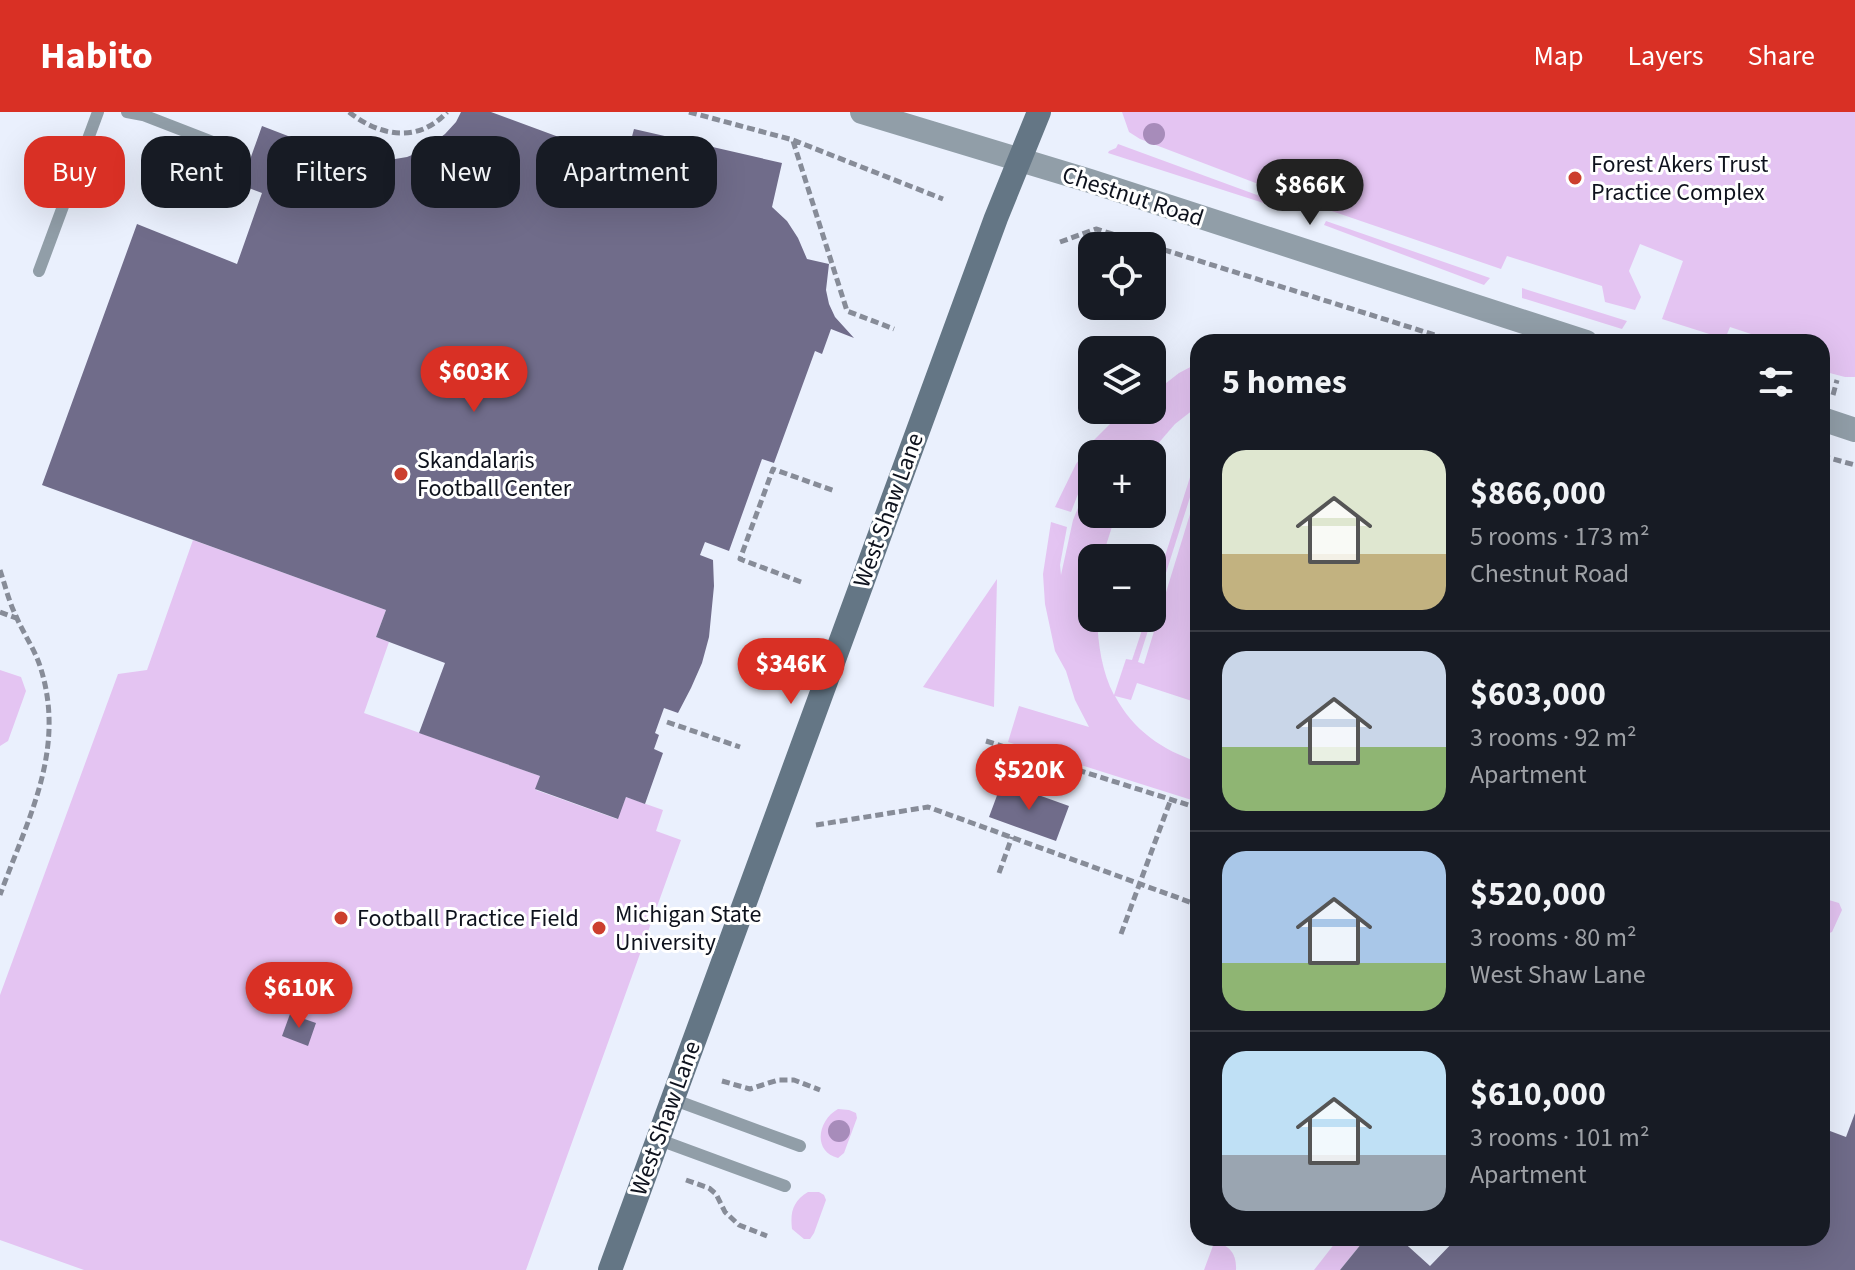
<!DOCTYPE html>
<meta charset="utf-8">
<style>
:root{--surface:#171b24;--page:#20242c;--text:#f1f3f6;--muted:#9ea1a6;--line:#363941;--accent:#d93025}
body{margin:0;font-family:"Source Sans 3",sans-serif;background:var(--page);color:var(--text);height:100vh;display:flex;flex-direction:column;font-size:30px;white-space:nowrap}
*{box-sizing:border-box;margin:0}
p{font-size:26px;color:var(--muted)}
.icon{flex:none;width:44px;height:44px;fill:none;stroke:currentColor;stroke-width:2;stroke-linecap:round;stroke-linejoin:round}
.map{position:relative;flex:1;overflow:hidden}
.sheet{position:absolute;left:1190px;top:222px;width:640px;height:912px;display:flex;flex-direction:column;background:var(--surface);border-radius:24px;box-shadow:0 8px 32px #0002}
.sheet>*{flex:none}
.hud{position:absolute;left:24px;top:24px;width:760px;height:72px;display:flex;gap:16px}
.controls{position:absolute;left:1078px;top:120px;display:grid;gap:16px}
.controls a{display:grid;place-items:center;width:88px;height:88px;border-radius:16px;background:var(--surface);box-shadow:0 8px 32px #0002;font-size:40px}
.price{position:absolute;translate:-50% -68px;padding:0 18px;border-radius:28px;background:var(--accent);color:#fff;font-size:26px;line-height:52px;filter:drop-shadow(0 2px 4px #0008)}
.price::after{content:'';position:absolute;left:50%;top:48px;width:24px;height:18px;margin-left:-12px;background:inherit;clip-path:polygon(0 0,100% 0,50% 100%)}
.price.active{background:#222;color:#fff}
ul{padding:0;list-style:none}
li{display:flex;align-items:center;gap:24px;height:200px;padding:0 32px}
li+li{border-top:2px solid var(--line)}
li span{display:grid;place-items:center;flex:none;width:224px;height:160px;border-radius:24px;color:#555}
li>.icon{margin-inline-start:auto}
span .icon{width:96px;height:96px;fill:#fffc;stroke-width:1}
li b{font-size:34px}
h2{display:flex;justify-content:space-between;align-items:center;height:96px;padding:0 32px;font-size:34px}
.chip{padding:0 28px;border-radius:24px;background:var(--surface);box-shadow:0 8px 32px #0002;font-size:28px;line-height:72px}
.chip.active{background:var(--accent);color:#fff}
header{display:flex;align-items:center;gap:48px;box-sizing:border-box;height:112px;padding:0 40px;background:var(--accent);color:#fff}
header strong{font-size:38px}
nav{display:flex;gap:44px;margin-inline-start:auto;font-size:28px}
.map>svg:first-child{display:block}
.green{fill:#e4c4f2}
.building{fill:#706c8a}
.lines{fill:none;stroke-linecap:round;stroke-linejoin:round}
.path{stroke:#878c98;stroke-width:5;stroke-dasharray:8 4;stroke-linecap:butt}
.lane{stroke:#919ea8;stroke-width:12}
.street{stroke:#919ea8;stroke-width:24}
.secondary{stroke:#647685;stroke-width:24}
.tree{fill:#a78cba}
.poi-dot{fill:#cc3f2e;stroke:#fff;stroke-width:3}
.labels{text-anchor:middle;stroke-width:6;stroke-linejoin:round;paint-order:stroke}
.poi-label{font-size:24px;fill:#0e121d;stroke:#fff;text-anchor:start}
.street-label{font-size:24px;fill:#0e121d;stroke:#fff}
</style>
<header>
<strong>Habito</strong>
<nav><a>Map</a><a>Layers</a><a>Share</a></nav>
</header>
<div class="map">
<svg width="1855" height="1158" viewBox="0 0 1855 1158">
<rect width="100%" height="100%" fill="#eaf0fd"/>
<path class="green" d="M1122,0h733v265h-10l-23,-6v-29h-73l2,-8 -21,-7 -5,12 -63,-20 21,-58 -43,-17 -11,27 12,26 -6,13 -30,-8 -3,-16 -95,-30 -6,13 -181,-62 -2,-6 -4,-2 -6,4 -168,-64 -11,-7z
M1118,32l172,63 -2,4 -180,-58 1,-2 7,-3z
M1326,109l164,57 -6,7 -160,-60z
M1522,176l105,33 -5,8 -100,-31z
M1198,251v43l-23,18 -26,30h-57v17l-12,18 -9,23 -16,-5 21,-43 16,-22 20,-20 14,-12h26v-16l27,-21z
M1198,340v20l-46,145v-20z
M1092,362v40h24l-14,44h-10v60h5c1,26 5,54 17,77l12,-36 6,1 14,-42h6l-14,44 6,2 54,-176v215l-61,-20 -6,17 -16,-4c18,34 47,54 83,66v40l-190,-60 11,-36 70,21 -14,-27 -9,-29 -11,-20 -10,-47 -2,-30 8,-52 16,5 -7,38 1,10 12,-55z
M193,428l193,70 -10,27 13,5 -25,71 176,63 -4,14 81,29 9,-22 37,13 -7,21 25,9 -155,430h-442l-84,-30v-245l118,-321 29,-4z
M997,467l-3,128 -71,-20z
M0,558l21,7 5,14 -18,50 -8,5z
M1822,786l17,5 3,7 -10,22 -10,4z
M838,997l11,1 7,3 1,5 -13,35 -6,5c-26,-7 -20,-38 0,-49z
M808,1080h11l5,3 2,5 -12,33 -4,6h-6l-12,-10c-2,-17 1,-28 16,-37z
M1339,1126h27l-26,32h-26z
M1214,1131c16,1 23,12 22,27h-32z"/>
<path class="building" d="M461,0h30l84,31 -6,18 31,11 12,-32 18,4 4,-15 148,34 -10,44 15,14 11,17 9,21 22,5 -3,26 3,14 6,13 19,21 -23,-9 -9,25 -7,-3 -41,112 -12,-4 -33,92 -24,-9 -5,13 13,5 1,26 -5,51 -7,26 -11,25 -13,25 -14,-5 -9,25 4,2 -5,14 9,4 -18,51 -19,-7 -8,22 -83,-30 5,-13 -121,-43 26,-70 -69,-26 10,-27 -344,-125 95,-261 100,40 25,-71 -21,-8 21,-59 78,30 17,4 20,2 30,-5 15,-6 23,-17 11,-12z
M1002,670l67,24 -13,35 -67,-24z
M290,902l26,9 -8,23 -26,-10z
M1855,1001v157h-515l26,-32h33l31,28 27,-28h365v-110l24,9z"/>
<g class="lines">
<path class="path" d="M349,0c30,24 69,32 98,0
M689,0l104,28 150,59
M793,29l54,170 47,18
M1060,130l36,-13 55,17
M1152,134l305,96
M1833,283l4,-15
M1822,344l33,9
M0,458c5,15 9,32 16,46 7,17 18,32 24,50 27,83 -12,152 -40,229
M801,470l-61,-23 33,-90 62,22
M0,500l16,6
M667,610l73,25
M986,629l212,67
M816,713l112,-18 270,98
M999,761l13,-36
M1121,822l50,-135
M722,969l28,8 28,-9h16l26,10
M686,1068l23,8 7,6 9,18 14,13 28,11"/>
<path class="lane" d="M127,0l16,3 93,36
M39,159l59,-159
M672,987l128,47
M657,1027l128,47"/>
<path class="street" d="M862,0l228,69 496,161
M1822,307l33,11"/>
<path class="secondary" d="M610,1158l386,-1052 43,-106"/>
</g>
<g class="tree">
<circle cx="1154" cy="22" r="11"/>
<circle cx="839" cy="1019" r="11"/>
</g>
<g class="poi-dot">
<circle cx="1575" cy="66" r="8"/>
<circle cx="401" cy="362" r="8"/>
<circle cx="341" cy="806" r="8"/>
<circle cx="599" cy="816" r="8"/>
</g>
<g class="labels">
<g class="poi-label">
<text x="1591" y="60">Forest Akers Trust<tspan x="1591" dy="28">Practice Complex</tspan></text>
<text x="417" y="356">Skandalaris<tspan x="417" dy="28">Football Center</tspan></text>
<text x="615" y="810">Michigan State<tspan x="615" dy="28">University</tspan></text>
<text x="357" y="814">Football Practice Field</text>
</g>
<g class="street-label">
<text transform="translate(1133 84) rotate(18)" y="8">Chestnut Road</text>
<text transform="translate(888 398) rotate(-70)" y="8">West Shaw Lane</text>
<text transform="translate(665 1006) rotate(-70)" y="8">West Shaw Lane</text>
</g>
</g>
</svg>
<div class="controls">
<a><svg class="icon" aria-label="locate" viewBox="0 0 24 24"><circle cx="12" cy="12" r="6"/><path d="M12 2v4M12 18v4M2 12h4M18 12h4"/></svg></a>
<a><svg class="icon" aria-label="layers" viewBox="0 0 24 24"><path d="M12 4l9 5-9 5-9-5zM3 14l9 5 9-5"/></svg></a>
<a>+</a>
<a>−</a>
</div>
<b class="price active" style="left:1310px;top:115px">$866K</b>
<b class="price" style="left:474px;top:302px">$603K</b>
<b class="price" style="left:791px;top:594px">$346K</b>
<b class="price" style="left:1029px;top:700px">$520K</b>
<b class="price" style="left:299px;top:918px">$610K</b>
<div class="hud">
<a class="chip active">Buy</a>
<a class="chip">Rent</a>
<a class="chip">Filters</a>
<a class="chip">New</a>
<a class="chip">Apartment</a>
</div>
<section class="sheet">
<h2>5 homes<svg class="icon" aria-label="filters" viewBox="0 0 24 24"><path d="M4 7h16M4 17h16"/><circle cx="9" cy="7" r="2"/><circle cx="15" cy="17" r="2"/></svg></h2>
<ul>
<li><span style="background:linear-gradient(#dfe7d0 65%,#c2b280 0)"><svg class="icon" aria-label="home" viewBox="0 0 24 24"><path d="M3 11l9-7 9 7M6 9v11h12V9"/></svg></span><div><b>$866,000</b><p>5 rooms · 173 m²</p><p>Chestnut Road</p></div></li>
<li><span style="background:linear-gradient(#c9d6e8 60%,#8fb573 0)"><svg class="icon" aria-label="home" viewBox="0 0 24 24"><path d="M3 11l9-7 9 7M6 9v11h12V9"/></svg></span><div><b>$603,000</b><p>3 rooms · 92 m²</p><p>Apartment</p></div></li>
<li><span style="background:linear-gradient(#a9c7e8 70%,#8fb573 0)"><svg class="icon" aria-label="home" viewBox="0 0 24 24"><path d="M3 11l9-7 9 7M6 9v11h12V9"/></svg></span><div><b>$520,000</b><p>3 rooms · 80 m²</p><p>West Shaw Lane</p></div></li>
<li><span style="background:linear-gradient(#bfe0f5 65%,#9aa5b1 0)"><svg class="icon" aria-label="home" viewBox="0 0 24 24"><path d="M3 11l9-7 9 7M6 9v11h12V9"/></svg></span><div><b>$610,000</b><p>3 rooms · 101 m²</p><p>Apartment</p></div></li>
</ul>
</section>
</div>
